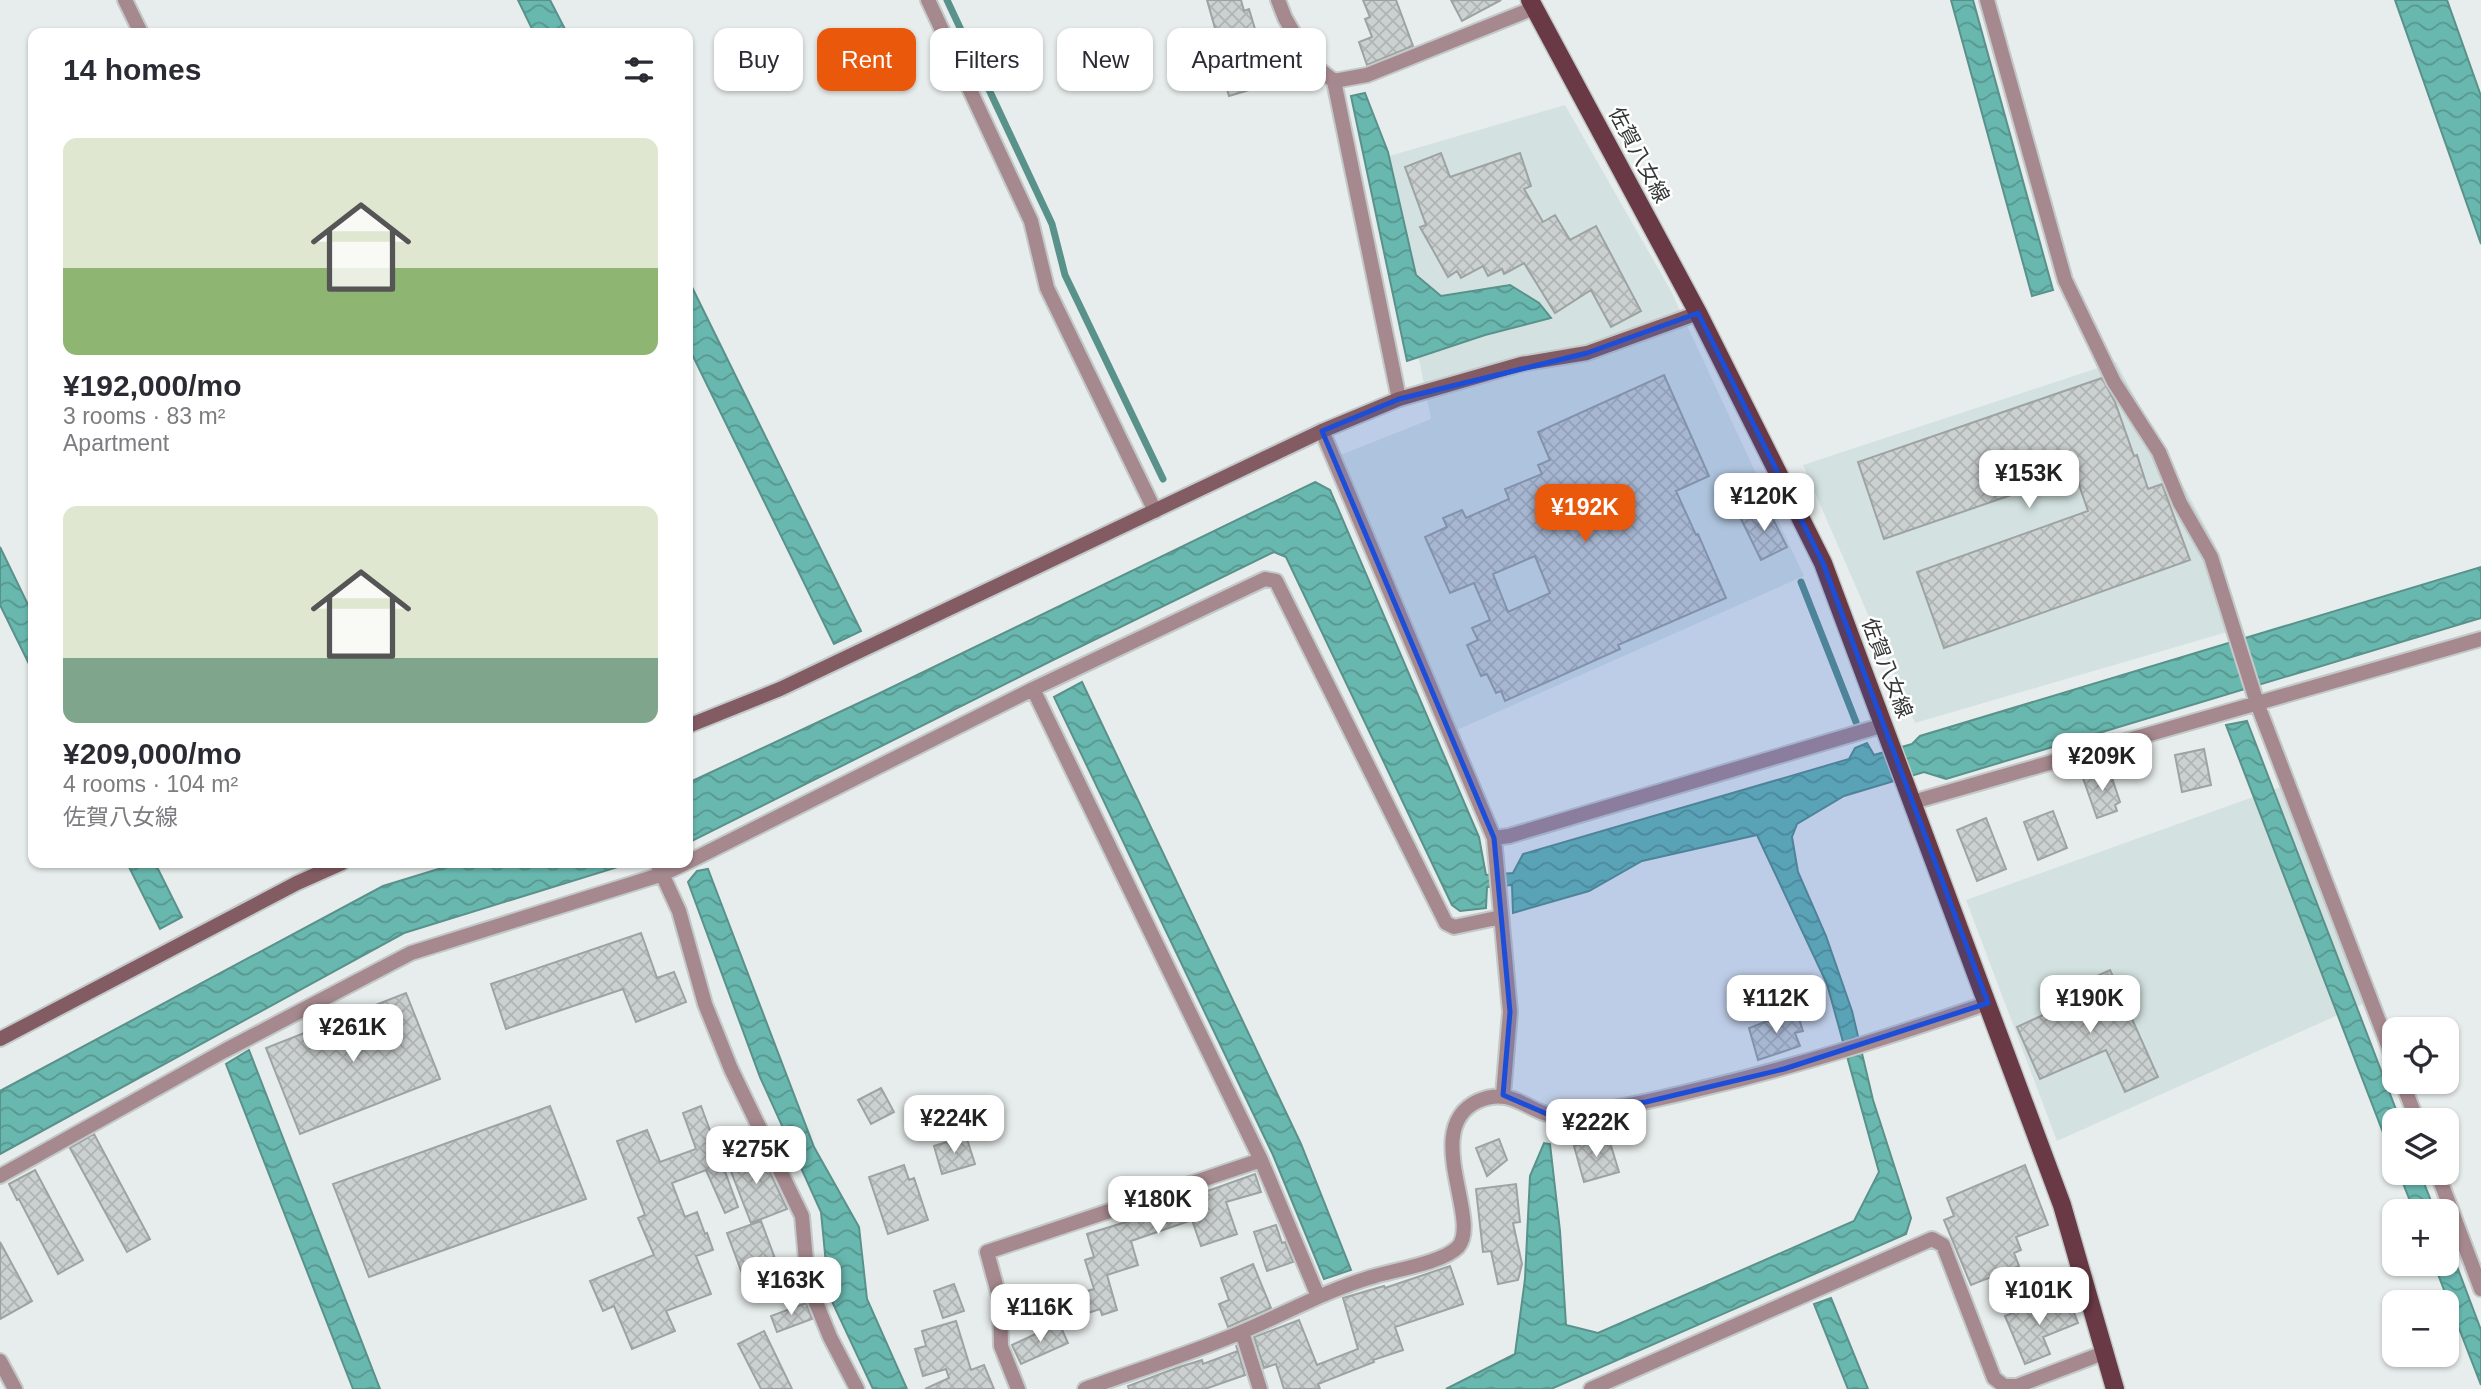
<!DOCTYPE html>
<meta charset="utf-8">
<style>
:root{--surface:#fff;--page:#f7f7f7;--text:#2b2b33;--muted:#7c7c81;--accent:#ea580c}
body{margin:0;font-family:Arial,"Noto Sans JP",sans-serif;background:var(--page);color:var(--text);height:100vh;display:flex;flex-direction:column;font-size:26px;white-space:nowrap}
*{box-sizing:border-box;margin:0}
p{font-size:23px;color:var(--muted)}
.icon{flex:none;width:38px;height:38px;fill:none;stroke:currentColor;stroke-width:2;stroke-linecap:round;stroke-linejoin:round}
.map{position:relative;flex:1;overflow:hidden}
.panel{position:absolute;left:28px;top:28px;width:665px;height:840px;display:flex;flex-direction:column;background:var(--surface);border-radius:14px;box-shadow:0 2px 5px #0004}
.panel>*{flex:none}
.top-card{position:absolute;left:714px;top:28px;width:665px;height:63px;display:flex;gap:14px}
.fabs{position:absolute;left:2382px;top:1017px;display:grid;gap:14px}
.fabs a{display:grid;place-items:center;width:77px;height:77px;border-radius:14px;background:var(--surface);box-shadow:0 2px 5px #0004;font-size:35px}
.price{position:absolute;translate:-50% -60px;padding:0 16px;border-radius:14px;background:#fff;color:#222;font-size:23px;line-height:46px;filter:drop-shadow(0 2px 4px #0008)}
.price::after{content:'';position:absolute;left:50%;top:42px;width:21px;height:16px;margin-left:-10px;background:inherit;clip-path:polygon(0 0,100% 0,50% 100%)}
.price.current{background:var(--accent);color:#fff}
ul{padding:0;list-style:none}
li{display:grid;align-content:center;gap:14px;height:371px;padding:0 35px}
li span{display:grid;place-items:center;height:217px;border-radius:14px;color:#555}
li>.icon{margin-inline-start:auto}
span .icon{width:126px;height:126px;fill:#fffc;stroke-width:1}
li b{font-size:30px}
h2{display:flex;justify-content:space-between;align-items:center;height:84px;padding:0 35px;font-size:30px}
.pill{padding:0 24px;border-radius:14px;background:var(--surface);box-shadow:0 2px 5px #0004;font-size:24px;line-height:63px}
.pill.current{background:var(--accent);color:#fff}
.map>svg:first-child{display:block}
.built{fill:#d3e2e0}
.water{fill:url(#water-waves);stroke:#59918b;stroke-width:2}
.lines{fill:none;stroke-linecap:round;stroke-linejoin:round}
.stream{stroke:#59918b;stroke-width:7}
.building{fill:url(#building-cross-hatch);stroke:#9da3a2;stroke-width:2;fill-rule:evenodd}
.street-casing{stroke:#c3c9c8;stroke-width:18}
.secondary-casing{stroke:#c3c9c8;stroke-width:18}
.primary-casing{stroke:#c3c9c8;stroke-width:21}
.street{stroke:#a6898f;stroke-width:14}
.secondary{stroke:#835b63;stroke-width:14}
.primary{stroke:#693a45;stroke-width:18}
.marked{fill:#1d4ed8;fill-opacity:0.2;stroke:#1d4ed8;stroke-width:5;stroke-linejoin:round}
.labels{text-anchor:middle;stroke-width:5;stroke-linejoin:round;paint-order:stroke}
.street-label{font-size:21px;fill:#353737;stroke:#fff}
</style>
<div class="map">
<svg width="2481" height="1389" viewBox="0 0 2481 1389">
<defs>
<pattern id="water-waves" width="16" height="10" patternUnits="userSpaceOnUse" patternTransform="scale(1.75)"><rect width="16" height="10" fill="#69b8af"/><path d="M0 5q4-4 8 0t8 0" fill="none" stroke="#57968f"/></pattern>
<pattern id="building-cross-hatch" width="8" height="8" patternUnits="userSpaceOnUse" patternTransform="scale(1.75)"><rect width="8" height="8" fill="#cbd1d0"/><path d="M0 0l8 8M0 8l8-8" fill="none" stroke="#afb4b3"/></pattern>
</defs>
<rect width="100%" height="100%" fill="#e7edec"/>
<path class="built" d="M1565,105l106,186 133,285 -347,154 -117,-275 91,-36 -52,-260z
M2116,362l98,180 27,86 -326,95 -112,-258z
M2295,782l81,216 -319,143 -91,-241z"/>
<path class="water" d="M518,0h32l17,33h-33z
M1951,0h22l80,290 -21,6z
M2395,0h52l34,96v148z
M1365,93l23,59 28,123 25,21 69,-11 29,18 12,15 -66,17 -78,26 -56,-265z
M688,279l173,352 -27,13 -146,-298z
M1315,482l15,8 149,347 7,38 27,-2 10,-19 326,-95 6,-11 12,-5 7,12 38,-11 8,-8 561,-169v51l-535,161 -22,-7 -80,24 -47,28 -5,13 6,35 28,64 26,75 21,89 38,118 -5,16 -355,155h-105l69,-35 10,-75 5,-103 14,-33 6,1 10,87 6,94 32,8 256,-112 25,-49 -52,-188 -70,-149 -115,26 -53,30 -76,22 -1,-28 -25,2 -1,21 -26,3 -8,-6 -166,-348 -12,-5 -221,108 -365,183v-60l190,-89z
M0,547l33,68v57l-33,-67z
M1082,682l219,462 50,126 -27,9 -51,-124 -219,-458z
M2247,721l153,399h-6v41l-168,-436z
M127,863h28l27,54 -22,12z
M458,863h164l-1,3 -217,67 -404,221v-63l383,-205z
M708,869l106,278 45,80 8,72 40,90h-34l-44,-94 -8,-83 -61,-135 -72,-195 9,-11z
M249,1050l131,339h-27l-127,-325z
M2399,1173h21l15,38h-21z
M2447,1240l34,90v55l-47,-121h12z
M1831,1298l37,91h-20l-34,-85z"/>
<g class="lines">
<path class="stream" d="M947,0l105,224 13,51 98,204
M1801,582l55,140"/>
</g>
<path class="building" d="M1207,0h34l3,11 5,-2 9,30 -4,1 12,45 -37,11 -10,-34 5,-2z
M1363,0h33l17,46 -46,19 -8,-23 13,-5 -7,-18 5,-2z
M1451,0h50l-39,21z
M1441,153l9,24 70,-24 11,33 -7,3 19,33 12,-7 15,25 26,-14 45,85 -30,16 -20,-37 -36,23 -31,-50 -20,11 -2,-5 -14,7 -5,-10 -22,12 -4,-7 -9,6 -28,-50 6,-2 -21,-58z
M1664,375l45,101 -33,15 20,44 2,-1 28,64 -108,47 2,4 -115,52 -4,-10 -5,2 -9,-19 -6,2 -14,-31 11,-5 -6,-12 18,-8 -16,-37 -24,10 -25,-56 22,-10 -4,-9 19,-8 4,8 43,-19 -4,-10 37,-15 -4,-9 12,-5 -12,-28zM1535,556l15,37 -42,19 -15,-38z
M2102,378l13,24 19,54 3,-1 11,34 14,-5 28,76 -246,88 -27,-76 171,-61 -13,-38 -191,66 -26,-77z
M1767,507l20,40 -26,13 -20,-41z
M2204,749l7,36 -29,7 -7,-37z
M2109,769l11,33 -5,3 2,6 -20,7 -14,-40z
M2053,811l14,37 -29,12 -14,-38z
M1986,818l20,51 -29,12 -20,-51z
M641,933l16,45 17,-6 12,30 -50,20 -13,-33 -117,40 -15,-45z
M2110,970l48,107 -33,15 -19,-42 -66,29 -23,-52 65,-30 -5,-12z
M406,993l34,86 -140,55 -34,-86z
M1796,1010l7,21 -8,2 5,13 -42,14 -9,-32z
M881,1088l13,24 -23,12 -13,-24z
M550,1106l36,93 -217,78 -36,-93z
M701,1106l37,101 -13,6 -19,-43 -34,13 13,34 12,-5 8,22 2,-1 6,17 -17,6 15,38 -45,17 9,20 -43,18 -18,-43 -11,5 -13,-30 64,-26 -16,-37 7,-3 -28,-74 30,-11 13,32 36,-13 -13,-36z
M94,1134l56,105 -23,13 -57,-104z
M966,1136l9,28 -33,10 -8,-28z
M1608,1136l11,36 -35,10 -10,-36z
M1499,1139l8,21 -20,16 -11,-28z
M759,1149l28,60 -36,14 -24,-62z
M904,1165l5,15 5,-2 14,42 -40,14 -19,-57z
M2025,1165l23,60 -32,12 5,13 -7,3 5,13 -48,19 -27,-65 10,-4 -7,-18z
M35,1170l48,90 -25,14 -39,-75 -2,1 -8,-16z
M1255,1174l6,18 -35,10 11,32 -36,12 -9,-26 -61,21 7,24 -31,10 10,35 -15,5 -2,-6 -18,6 -6,-21 18,-5 -9,-29 9,-3 -7,-23 68,-21 -1,-3z
M1516,1184l4,38 -7,1 9,41 -4,16 -20,4 -7,-33 -8,1 -7,-63z
M761,1221l19,51 -34,12 -19,-51z
M1276,1225l6,18 3,-1 8,20 -26,9 -13,-39z
M0,1242l32,59 -32,18z
M1253,1264l18,44 -43,19 -9,-23 10,-4 -8,-22z
M1450,1266l13,38 -68,23 8,23 -30,10 1,2 -56,22 2,5h-36l-8,-25 -12,4 -10,-31 45,-17 18,45 41,-16 -15,-51 41,-12 1,2z
M954,1284l10,27 -21,7 -9,-27z
M2068,1297l10,26 -35,14 7,17 -25,10 -20,-48 25,-10 2,5z
M806,1303l6,16 -35,13 -6,-16z
M956,1321l15,49 13,-5 10,24h-69l24,-11 -3,-9 -23,7 -8,-27 11,-3 -4,-15z
M1059,1323l9,20 -47,21 -9,-19z
M764,1331l28,58h-31l-23,-45z
M1236,1345l9,30 -40,14h-76l-1,-3 51,-19 23,-7 1,4 35,-13z"/>
<g class="lines">
<g class="street-casing">
<path id="street" d="M125,0l16,33
M928,0l103,221 16,67 108,223
M1278,0l7,18 25,44 24,19 65,318
M1987,0l78,280 49,102 45,70 21,51 31,54 46,146 137,358
M1334,81l33,-6 167,-67
M1322,431l172,407 16,174 -7,83
M1033,689l232,-110 11,2 170,342 8,4 47,-10
M1913,802l568,-163
M1494,838l15,-2 375,-111
M688,862l345,-173 228,471 57,136
M657,863l22,48 26,93 26,65 71,147 6,67 22,54 27,52
M2402,1082l15,38
M2437,1172l44,117
M0,1176l224,-125 187,-98 252,-79 23,-11
M1242,1332l18,57
M0,1361l15,28
M1018,1389l-17,-43 -1,-46 -13,-48 274,-92
M1085,1389c53,-19 107,-36 159,-58 44,-19 85,-42 131,-55 21,-6 69,-14 83,-29 24,-27 -38,-119 20,-146 38,-17 54,19 88,15 45,-6 89,-16 134,-27 99,-23 192,-53 288,-86
M1591,1389l341,-150 11,6 51,133 10,8h13l89,-34"/>
</g>
<g class="secondary-casing">
<path id="secondary" d="M688,726l92,-37 542,-258 77,-32 122,-35 66,-11 111,-40
M0,1039l297,-156 45,-20"/>
</g>
<g class="primary-casing">
<path id="primary" d="M1530,0l168,313 125,250 239,642 53,184"/>
</g>
<use href="#street" class="street"/>
<use href="#secondary" class="secondary"/>
<use href="#primary" class="primary"/>
</g>
<path class="marked" d="M1698,313l125,250 165,440 -204,66 -138,33 -99,12 -44,-19 7,-83 -16,-174 -172,-407 77,-32 188,-46z"/>
<g class="labels">
<g class="street-label">
<text transform="translate(1639 155) rotate(62)" y="7">佐賀八女線</text>
<text transform="translate(1887 668) rotate(69)" y="7">佐賀八女線</text>
</g>
</g>
</svg>
<div class="fabs">
<a><svg class="icon" aria-label="locate" viewBox="0 0 24 24"><circle cx="12" cy="12" r="6"/><path d="M12 2v4M12 18v4M2 12h4M18 12h4"/></svg></a>
<a><svg class="icon" aria-label="layers" viewBox="0 0 24 24"><path d="M12 4l9 5-9 5-9-5zM3 14l9 5 9-5"/></svg></a>
<a>+</a>
<a>−</a>
</div>
<b class="price" style="left:2029px;top:510px">¥153K</b>
<b class="price" style="left:1764px;top:533px">¥120K</b>
<b class="price current" style="left:1585px;top:544px">¥192K</b>
<b class="price" style="left:2102px;top:793px">¥209K</b>
<b class="price" style="left:1776px;top:1035px">¥112K</b>
<b class="price" style="left:2090px;top:1035px">¥190K</b>
<b class="price" style="left:353px;top:1064px">¥261K</b>
<b class="price" style="left:954px;top:1155px">¥224K</b>
<b class="price" style="left:1596px;top:1159px">¥222K</b>
<b class="price" style="left:756px;top:1186px">¥275K</b>
<b class="price" style="left:1158px;top:1236px">¥180K</b>
<b class="price" style="left:791px;top:1317px">¥163K</b>
<b class="price" style="left:2039px;top:1327px">¥101K</b>
<b class="price" style="left:1040px;top:1344px">¥116K</b>
<div class="top-card">
<a class="pill">Buy</a>
<a class="pill current">Rent</a>
<a class="pill">Filters</a>
<a class="pill">New</a>
<a class="pill">Apartment</a>
</div>
<section class="panel">
<h2>14 homes<svg class="icon" aria-label="filters" viewBox="0 0 24 24"><path d="M4 7h16M4 17h16"/><circle cx="9" cy="7" r="2"/><circle cx="15" cy="17" r="2"/></svg></h2>
<ul>
<li><span style="background:linear-gradient(#dfe7d0 60%,#8fb573 0)"><svg class="icon" aria-label="home" viewBox="0 0 24 24"><path d="M3 11l9-7 9 7M6 9v11h12V9"/></svg></span><div><b>¥192,000/mo</b><p>3 rooms · 83 m²</p><p>Apartment</p></div></li>
<li><span style="background:linear-gradient(#dfe7d0 70%,#7fa58c 0)"><svg class="icon" aria-label="home" viewBox="0 0 24 24"><path d="M3 11l9-7 9 7M6 9v11h12V9"/></svg></span><div><b>¥209,000/mo</b><p>4 rooms · 104 m²</p><p>佐賀八女線</p></div></li>
</ul>
</section>
</div>
